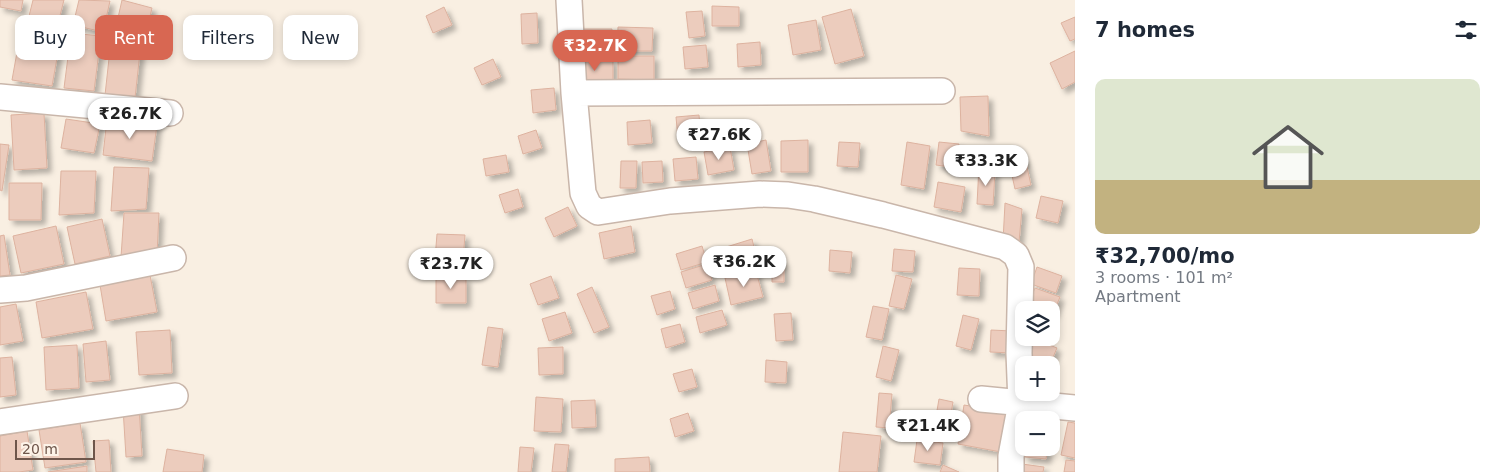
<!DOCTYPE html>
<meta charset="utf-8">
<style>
:root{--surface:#fff;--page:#f6f6f7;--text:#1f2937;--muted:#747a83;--line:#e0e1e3;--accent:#d86752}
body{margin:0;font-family:"DejaVu Sans",sans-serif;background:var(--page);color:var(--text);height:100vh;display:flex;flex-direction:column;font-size:19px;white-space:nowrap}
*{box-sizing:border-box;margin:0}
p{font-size:16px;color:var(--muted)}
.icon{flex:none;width:28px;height:28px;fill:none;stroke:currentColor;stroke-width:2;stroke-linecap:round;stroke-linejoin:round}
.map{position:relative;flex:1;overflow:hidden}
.panel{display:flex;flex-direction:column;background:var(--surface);width:425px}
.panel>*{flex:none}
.guide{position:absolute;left:15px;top:15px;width:475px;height:45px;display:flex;gap:10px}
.fabs{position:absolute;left:1015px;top:301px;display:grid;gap:10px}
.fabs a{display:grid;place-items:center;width:45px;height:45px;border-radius:10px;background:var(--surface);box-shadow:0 2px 8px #0003;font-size:25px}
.scale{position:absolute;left:15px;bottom:12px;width:80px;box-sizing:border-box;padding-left:5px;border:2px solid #6e564b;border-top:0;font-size:14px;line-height:18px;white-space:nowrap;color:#6e564b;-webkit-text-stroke:4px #fdf3e8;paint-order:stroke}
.price{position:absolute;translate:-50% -42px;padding:0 11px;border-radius:18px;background:#fff;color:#222;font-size:16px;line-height:32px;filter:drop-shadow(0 1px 2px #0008)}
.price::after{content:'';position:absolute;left:50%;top:30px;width:15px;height:11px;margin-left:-8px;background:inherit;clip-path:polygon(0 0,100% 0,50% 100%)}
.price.active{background:var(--accent);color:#fff}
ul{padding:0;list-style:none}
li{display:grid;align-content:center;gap:10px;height:265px;padding:0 20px}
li+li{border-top:1px solid var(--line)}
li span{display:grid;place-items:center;height:155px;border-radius:10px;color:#555}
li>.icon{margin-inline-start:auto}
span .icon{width:90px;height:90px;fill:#fffc;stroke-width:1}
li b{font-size:21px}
h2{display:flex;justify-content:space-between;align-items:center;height:60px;padding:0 20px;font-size:21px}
.chip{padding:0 18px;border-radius:10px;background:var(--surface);box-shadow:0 2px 8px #0003;font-size:18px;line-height:45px}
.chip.active{background:var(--accent);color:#fff}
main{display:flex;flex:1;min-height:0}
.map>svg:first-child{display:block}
.building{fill:#ecccbd;stroke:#ddb29f;filter:url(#shadow)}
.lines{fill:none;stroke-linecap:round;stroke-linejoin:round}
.street-casing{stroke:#c9b6aa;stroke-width:28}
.street{stroke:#fff;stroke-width:25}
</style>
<main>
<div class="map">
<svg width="1075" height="472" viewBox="0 0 1075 472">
<defs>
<filter id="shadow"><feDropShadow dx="4.5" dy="4.5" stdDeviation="2.5" flood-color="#0004"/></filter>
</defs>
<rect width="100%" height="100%" fill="#f9efe2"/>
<path class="building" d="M0,0h23l-2,11 -21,-4z
M33,0h31l-8,31 -29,-7z
M79,0l31,1 -7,31 -30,-7z
M122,0l30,8 -7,30 -30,-7z
M712,6l27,1v19h-27z
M444,7l8,18 -19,8 -7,-17z
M851,9l13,47 -29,8 -13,-47z
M702,11l3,25 -16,2 -3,-26z
M537,13l1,30 -16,1 -1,-30z
M1075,17v22l-5,2 -9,-18z
M816,20l5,30 -28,5 -5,-30z
M618,27l35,1 -1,23h-35z
M577,29h35l-1,24 -35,-1z
M21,30l40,6 -9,50 -40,-6z
M71,33l30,3 -7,55 -30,-3z
M111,40l30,3 -6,55 -30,-3z
M760,42l1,23 -23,2 -1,-23z
M706,45l2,22 -23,2 -2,-22z
M1075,51v31l-13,7 -12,-26z
M618,56h36v24l-36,-1z
M493,59l8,18 -19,8 -8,-17z
M577,59l36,1v24l-36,-1z
M554,88l2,22 -23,3 -2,-23z
M988,96l1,40 -28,-5 -1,-34z
M44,113l3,55 -33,2 -3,-55z
M699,115l2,22 -23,2 -2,-22z
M66,119l34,5 -6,29 -33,-5z
M107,119l50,6 -5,36 -49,-6z
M650,120l2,23 -24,2 -1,-23z
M536,130l6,18 -19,6 -5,-18z
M766,140l5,31 -19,3 -5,-30z
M808,140v32h-27v-31z
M839,142l21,1 -2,24 -21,-1z
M907,142l23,4 -6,43 -23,-4z
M939,142l20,2 -3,24 -20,-3z
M0,144l9,1 -7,46 -2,-1z
M730,147l4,23 -26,5 -4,-23z
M506,155l3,17 -23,4 -3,-17z
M696,157l2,22 -23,2 -2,-22z
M1025,158l6,27 -16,4 -6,-27z
M621,161h16l-1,27h-16z
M662,161l1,21 -20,1 -1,-21z
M979,166l16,6 -2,33 -16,-1z
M114,167l35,1 -3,41 -35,2z
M61,171h35l-2,42 -35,2z
M938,182l27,5 -4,25 -27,-5z
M9,183h33l-1,37h-32z
M518,189l5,18 -18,6 -6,-18z
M1041,196l22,5 -5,22 -22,-5z
M1005,203l17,6 -3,33 -16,-1z
M568,207l9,19 -23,11 -9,-19z
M124,213h35l-2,42 -36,2z
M102,219l8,37 -35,8 -8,-37z
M56,226l8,38 -43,9 -8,-37z
M631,226l4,26 -31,7 -5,-26z
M437,234l28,1 -2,25 -28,-1z
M4,235l6,40 -10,1v-40z
M752,239l6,24 -29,7 -6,-22z
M702,246l5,16 -26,8 -5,-16z
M894,249l21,2 -2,21 -21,-1z
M830,250l22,2 -2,21 -21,-2z
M772,261h12v21h-12z
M707,264l5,16 -26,8 -5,-16z
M1037,267l25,9 -6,17 -25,-9z
M959,268l21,1 -1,27 -22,-1z
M756,271l7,26 -32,8 -6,-27z
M150,275l7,37 -51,9 -6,-36z
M896,275l16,4 -8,30 -15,-3z
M551,276l8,22 -21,7 -8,-21z
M436,278h30v25h-30z
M715,285l4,16 -26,8 -5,-16z
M592,287l17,40 -15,6 -17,-39z
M1035,288l25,9 -7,17 -2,-1v-3h-9l-14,-5z
M670,291l5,18 -18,6 -6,-19z
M86,292l7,37 -51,9 -6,-36z
M16,304l7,37 -23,4v-38z
M873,306l16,3 -7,31 -16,-3z
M722,310l5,15 -27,8 -4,-16z
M565,312l7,21 -23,8 -7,-22z
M791,313l2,27 -17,1 -2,-27z
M963,315l16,4 -8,31 -15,-4z
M680,324l5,18 -19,6 -5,-19z
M488,327l15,2 -5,38 -16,-2z
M170,330l2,43 -33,2 -3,-43z
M991,330l21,1 -1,22 -21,-1z
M1032,338l25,10 -7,16 -25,-8z
M106,341l4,39 -24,2 -3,-38z
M77,345l2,43 -33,2 -2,-43z
M883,346l16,4 -8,31 -15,-4z
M563,347v27l-24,1 -1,-27z
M12,357l4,38 -16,2v-39z
M766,360l21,2 -1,21 -21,-1z
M692,369l5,18 -18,5 -6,-18z
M879,393l13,1 -3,34 -13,-1z
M536,397l27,2 -2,33 -27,-1z
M939,399l14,3 -4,23 -14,-3z
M595,400l1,27 -24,1 -1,-27z
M964,405l44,7 -7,40 -43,-8z
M139,406l3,50 -16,1 -3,-49z
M688,413l6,18 -19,6 -5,-18z
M1068,422l7,1v35l-14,-3z
M80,423l6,39 -41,6 -6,-38z
M27,431l6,39 -14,2h-19v-36z
M843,432l38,4 -4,36h-38z
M109,440l2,32h-15l-3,-31z
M917,440l26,3 -3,22 -26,-3z
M555,444l14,1 -3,27h-14z
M520,447l14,1 -3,24h-13z
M1026,448h22l-2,11 -21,-2z
M167,449l37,6 -2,17h-39z
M649,457l1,15h-35v-13z
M1066,460l9,1v11h-11z
M1022,464l22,3 -1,5h-22z
M943,465l16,7h-19z
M87,466v6h-39z"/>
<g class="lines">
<g class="street-casing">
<path id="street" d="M569,0l5,93 9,100 6,13 9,6 72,-11 90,-7 28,1 26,4 69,16 122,32 11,8 5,12 -2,86 2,50 -10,53v16
M574,93l368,-2
M0,97l170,16
M0,290l26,-2 147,-30
M981,399l94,9
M0,422l175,-26"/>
</g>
<use href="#street" class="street"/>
</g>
</svg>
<div class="fabs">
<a><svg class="icon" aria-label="layers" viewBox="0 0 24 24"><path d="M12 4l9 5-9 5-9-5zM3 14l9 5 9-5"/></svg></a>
<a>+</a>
<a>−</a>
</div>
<div class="scale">20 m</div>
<b class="price active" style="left:595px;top:72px">₹32.7K</b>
<b class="price" style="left:130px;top:140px">₹26.7K</b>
<b class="price" style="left:719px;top:161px">₹27.6K</b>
<b class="price" style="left:986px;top:187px">₹33.3K</b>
<b class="price" style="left:744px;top:288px">₹36.2K</b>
<b class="price" style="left:451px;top:290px">₹23.7K</b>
<b class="price" style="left:928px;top:452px">₹21.4K</b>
<div class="guide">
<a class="chip">Buy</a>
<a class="chip active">Rent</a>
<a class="chip">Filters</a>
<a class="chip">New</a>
</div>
</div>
<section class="panel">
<h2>7 homes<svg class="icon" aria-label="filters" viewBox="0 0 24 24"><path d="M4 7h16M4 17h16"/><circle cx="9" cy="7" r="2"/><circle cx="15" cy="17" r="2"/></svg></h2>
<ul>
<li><span style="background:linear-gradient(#dfe7d0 65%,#c2b280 0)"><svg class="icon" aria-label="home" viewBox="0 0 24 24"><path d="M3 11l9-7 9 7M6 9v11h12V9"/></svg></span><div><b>₹32,700/mo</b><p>3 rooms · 101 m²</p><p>Apartment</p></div></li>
</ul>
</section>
</main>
